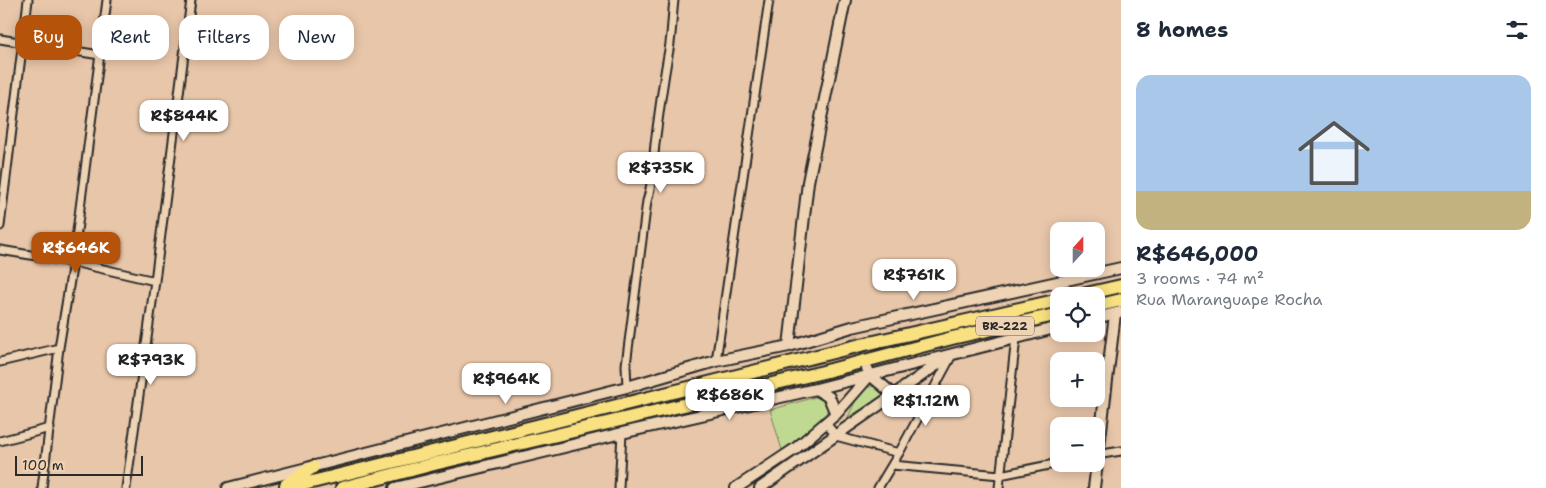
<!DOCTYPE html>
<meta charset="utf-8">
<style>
:root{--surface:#fff;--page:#f6f6f7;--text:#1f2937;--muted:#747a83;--accent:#b45309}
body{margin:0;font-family:"Shantell Sans",sans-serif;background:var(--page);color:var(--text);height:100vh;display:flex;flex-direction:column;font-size:19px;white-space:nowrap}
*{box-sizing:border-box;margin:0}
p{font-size:16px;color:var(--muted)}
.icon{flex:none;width:28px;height:28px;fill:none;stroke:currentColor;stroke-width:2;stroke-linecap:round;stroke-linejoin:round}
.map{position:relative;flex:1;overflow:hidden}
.sheet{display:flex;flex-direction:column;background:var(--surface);width:425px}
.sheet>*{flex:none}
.top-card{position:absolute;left:15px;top:15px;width:475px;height:45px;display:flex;gap:10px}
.needle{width:32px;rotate:21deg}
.tools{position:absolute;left:1050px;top:222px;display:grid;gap:10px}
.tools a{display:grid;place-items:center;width:55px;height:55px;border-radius:10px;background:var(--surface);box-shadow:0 2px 12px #0003;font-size:25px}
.scale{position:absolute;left:15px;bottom:12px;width:128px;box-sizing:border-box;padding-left:5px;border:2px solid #2b2b2b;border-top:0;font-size:14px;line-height:18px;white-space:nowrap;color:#2b2b2b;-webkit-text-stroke:4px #eed3b5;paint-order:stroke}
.price{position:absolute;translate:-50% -42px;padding:0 11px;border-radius:10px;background:#fff;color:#222;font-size:16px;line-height:32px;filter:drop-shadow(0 1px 2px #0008)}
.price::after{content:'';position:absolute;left:50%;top:30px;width:15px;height:11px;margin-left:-8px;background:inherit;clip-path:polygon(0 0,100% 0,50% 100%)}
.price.selected{background:var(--accent);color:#fff}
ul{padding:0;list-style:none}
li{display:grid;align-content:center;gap:10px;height:265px;padding:0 15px}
li span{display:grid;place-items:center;height:155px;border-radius:15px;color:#555}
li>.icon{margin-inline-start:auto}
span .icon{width:90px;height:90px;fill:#fffc;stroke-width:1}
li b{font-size:21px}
h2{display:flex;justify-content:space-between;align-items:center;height:60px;padding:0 15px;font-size:21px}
.tag{padding:0 18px;border-radius:15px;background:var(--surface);box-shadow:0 2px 12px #0003;font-size:18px;line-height:45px}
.tag.selected{background:var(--accent);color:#fff}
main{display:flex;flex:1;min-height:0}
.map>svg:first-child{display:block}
.green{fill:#bfd990;stroke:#75825e}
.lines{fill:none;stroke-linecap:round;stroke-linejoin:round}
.secondary-tunnel{stroke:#c2a790;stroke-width:10;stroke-dasharray:10 5;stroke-linecap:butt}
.street-casing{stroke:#2b2b2b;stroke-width:11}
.secondary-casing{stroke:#2b2b2b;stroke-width:14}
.highway-casing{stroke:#2b2b2b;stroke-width:16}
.street{stroke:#eed3b5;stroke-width:7}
.secondary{stroke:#eed3b5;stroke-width:10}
.highway{stroke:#f9e181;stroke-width:12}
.labels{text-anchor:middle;stroke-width:4;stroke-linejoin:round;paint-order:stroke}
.shield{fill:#eed3b5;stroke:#665d54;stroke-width:1}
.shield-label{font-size:12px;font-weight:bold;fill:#2b2b2b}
</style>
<main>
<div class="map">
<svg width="1121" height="488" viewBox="0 0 1121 488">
<rect width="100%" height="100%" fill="#e8c6a9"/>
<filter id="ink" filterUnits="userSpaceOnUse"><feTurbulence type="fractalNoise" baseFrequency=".02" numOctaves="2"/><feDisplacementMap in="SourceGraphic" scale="10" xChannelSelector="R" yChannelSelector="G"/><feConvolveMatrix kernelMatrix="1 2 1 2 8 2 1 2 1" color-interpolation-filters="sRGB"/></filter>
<g filter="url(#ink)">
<path class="green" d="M877,385l12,9 -41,23 13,-28z
M819,396l9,12 -4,11 -42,31 -12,-40z"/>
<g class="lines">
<path class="secondary-tunnel" d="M854,336l12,32"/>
<g class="street-casing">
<path id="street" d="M0,39l100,16
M0,226l28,-226
M0,250l73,12 82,19
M716,361l53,-361
M0,362l59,-14
M627,387l-1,-22 21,-164c6,-18 6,-38 8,-57 4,-31 8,-63 14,-94 3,-17 3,-34 5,-50
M826,423l10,13 63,17
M0,441l50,-13
M1096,455l25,-4
M892,465l108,10 59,-12
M42,488l17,-140 14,-86 34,-262
M126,488l29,-207 36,-281
M619,488l3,-55
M878,488l21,-35 53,-98
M999,488l17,-150"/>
</g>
<g class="secondary-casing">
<path id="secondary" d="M1096,318l24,-6
M789,346l19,-164 37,-182
M867,368l3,7 24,20
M816,389l13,8 7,17
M228,488l399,-101 89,-26 73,-15 63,-19 269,-59
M395,488l227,-55 194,-44 243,-62
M736,488l59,-39 41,-35 34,-39
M760,488l188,-131
M1094,488l21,-174"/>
</g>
<g class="highway-casing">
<path id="highway" d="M1077,296l44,-10
M1096,306l25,-6
M286,485l27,-18
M288,488l573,-143 198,-45
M342,488l92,-24 389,-92 129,-34 107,-24"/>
</g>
<use href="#street" class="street"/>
<use href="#secondary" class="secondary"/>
<use href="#highway" class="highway"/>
</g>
</g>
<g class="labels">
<rect class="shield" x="976" y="316.5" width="58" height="19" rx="4"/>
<g class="shield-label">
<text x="1005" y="330">BR-222</text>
</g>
</g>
</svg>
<div class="tools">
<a><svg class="needle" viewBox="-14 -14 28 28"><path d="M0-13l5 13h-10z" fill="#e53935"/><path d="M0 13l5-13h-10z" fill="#747a83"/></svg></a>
<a><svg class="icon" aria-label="locate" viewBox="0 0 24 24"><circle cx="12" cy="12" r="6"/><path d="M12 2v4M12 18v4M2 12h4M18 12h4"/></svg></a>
<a>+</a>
<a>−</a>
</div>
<div class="scale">100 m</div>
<b class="price" style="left:184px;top:142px">R$844K</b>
<b class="price" style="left:661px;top:194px">R$735K</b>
<b class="price selected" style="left:76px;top:274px">R$646K</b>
<b class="price" style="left:914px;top:301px">R$761K</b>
<b class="price" style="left:151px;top:386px">R$793K</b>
<b class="price" style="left:506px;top:405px">R$964K</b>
<b class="price" style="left:730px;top:421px">R$686K</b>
<b class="price" style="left:926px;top:427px">R$1.12M</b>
<div class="top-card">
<a class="tag selected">Buy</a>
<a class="tag">Rent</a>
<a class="tag">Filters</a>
<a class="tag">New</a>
</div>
</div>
<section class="sheet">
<h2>8 homes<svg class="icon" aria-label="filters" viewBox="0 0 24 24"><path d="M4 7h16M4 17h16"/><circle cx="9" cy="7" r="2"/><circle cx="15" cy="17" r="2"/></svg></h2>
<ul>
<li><span style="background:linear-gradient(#a9c7e8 75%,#c2b280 0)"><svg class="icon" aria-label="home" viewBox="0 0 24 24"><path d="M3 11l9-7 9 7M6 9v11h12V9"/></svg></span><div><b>R$646,000</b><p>3 rooms · 74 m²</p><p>Rua Maranguape Rocha</p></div></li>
</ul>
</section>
</main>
